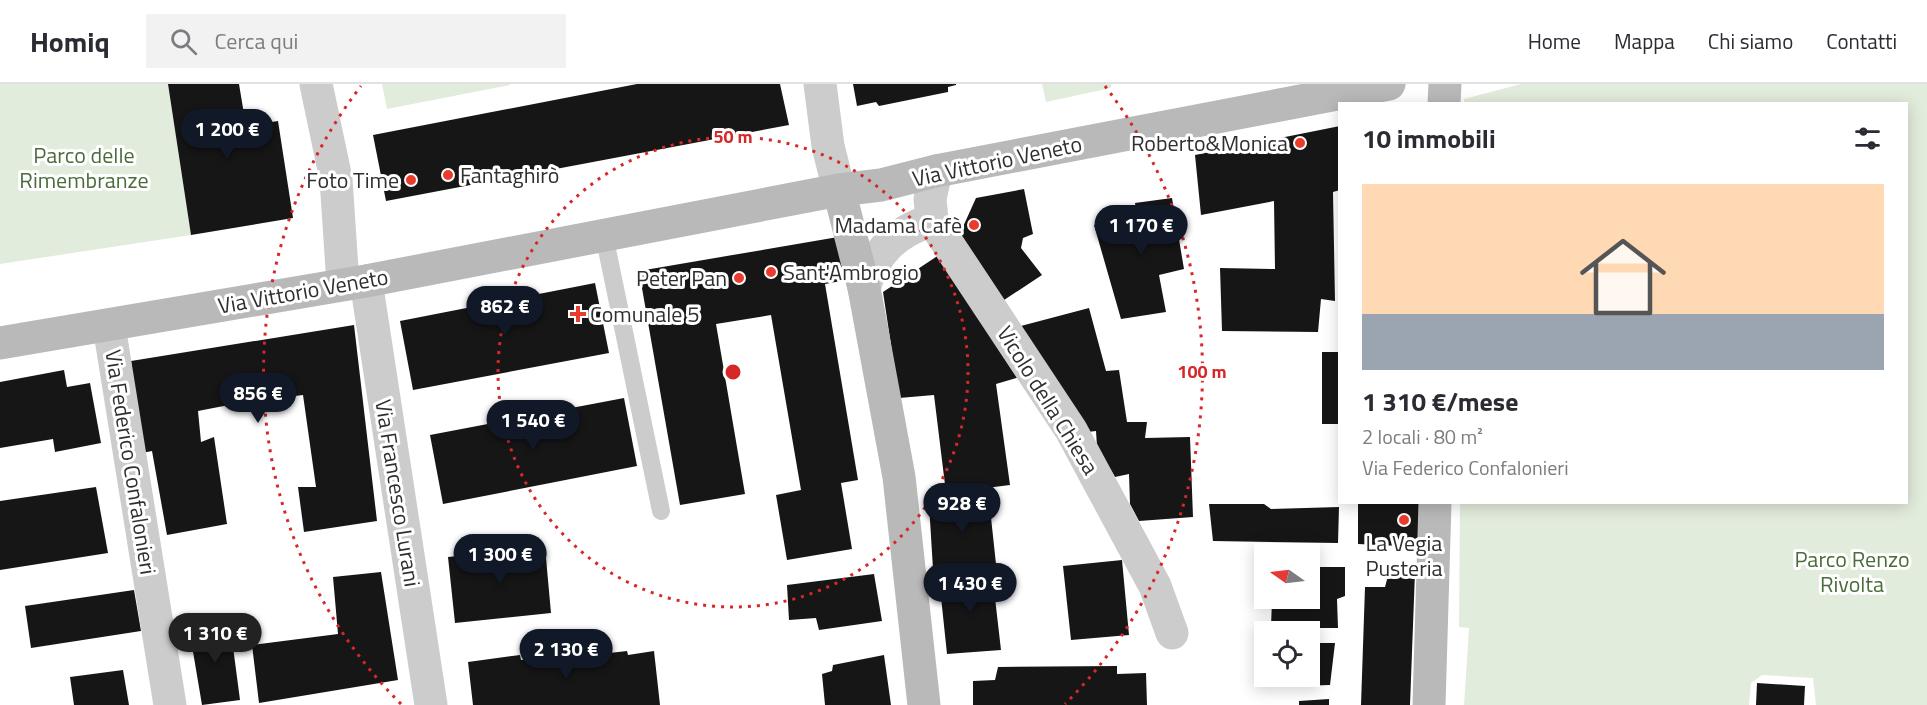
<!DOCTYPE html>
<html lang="it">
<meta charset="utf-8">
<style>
:root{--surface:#fff;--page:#f2f2f3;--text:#2b2b33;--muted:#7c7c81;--line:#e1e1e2;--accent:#111827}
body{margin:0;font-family:"Titillium Web",sans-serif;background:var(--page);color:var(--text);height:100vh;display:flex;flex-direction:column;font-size:22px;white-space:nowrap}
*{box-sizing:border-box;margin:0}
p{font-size:20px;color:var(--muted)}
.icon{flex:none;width:33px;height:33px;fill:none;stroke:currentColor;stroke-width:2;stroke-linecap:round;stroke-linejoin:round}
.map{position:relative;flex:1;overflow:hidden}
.side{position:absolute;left:1338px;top:18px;width:570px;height:402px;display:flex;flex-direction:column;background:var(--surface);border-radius:0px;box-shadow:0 3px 15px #0003}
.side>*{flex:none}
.needle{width:39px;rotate:284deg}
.fabs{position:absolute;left:1254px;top:459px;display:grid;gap:12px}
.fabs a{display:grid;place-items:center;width:66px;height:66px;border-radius:0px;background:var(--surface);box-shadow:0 3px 15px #0003;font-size:30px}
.price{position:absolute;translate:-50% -51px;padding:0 14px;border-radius:21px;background:var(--accent);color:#fff;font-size:20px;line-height:39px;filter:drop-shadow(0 2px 3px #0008)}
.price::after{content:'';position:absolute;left:50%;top:36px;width:18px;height:14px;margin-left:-9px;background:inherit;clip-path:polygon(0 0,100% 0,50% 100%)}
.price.selected{background:#222;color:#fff}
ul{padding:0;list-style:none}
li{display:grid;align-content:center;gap:12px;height:318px;padding:0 24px}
li span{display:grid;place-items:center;height:186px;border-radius:0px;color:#555}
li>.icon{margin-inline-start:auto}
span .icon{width:108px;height:108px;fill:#fffc;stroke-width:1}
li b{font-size:26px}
h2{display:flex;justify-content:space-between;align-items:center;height:72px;padding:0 24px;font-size:26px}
header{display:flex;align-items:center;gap:36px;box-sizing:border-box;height:84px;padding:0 30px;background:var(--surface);border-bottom:2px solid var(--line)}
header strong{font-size:28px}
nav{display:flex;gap:33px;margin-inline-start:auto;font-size:21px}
.search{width:420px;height:54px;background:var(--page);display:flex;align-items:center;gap:15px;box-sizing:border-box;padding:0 21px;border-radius:0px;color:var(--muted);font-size:22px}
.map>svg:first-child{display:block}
.green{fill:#e2ecdc}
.building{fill:#161616}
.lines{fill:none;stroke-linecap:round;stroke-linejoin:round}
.lane{stroke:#ccc;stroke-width:18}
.street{stroke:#ccc;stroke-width:33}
.secondary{stroke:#b9b9b9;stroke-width:33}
.ring{fill:none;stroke:#d62828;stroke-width:3;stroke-dasharray:3 6}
.poi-dot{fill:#ea3c2c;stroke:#fff;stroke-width:2}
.labels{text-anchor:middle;stroke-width:6;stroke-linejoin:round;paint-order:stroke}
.poi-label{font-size:22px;fill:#2f2f2f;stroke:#fff;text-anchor:end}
.park-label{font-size:22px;fill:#4a6c3b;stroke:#fff}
.street-label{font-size:22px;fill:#2f2f2f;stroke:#fff}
.centre{fill:#d62828;stroke:#fff;stroke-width:3}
.ring-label{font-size:18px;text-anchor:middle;font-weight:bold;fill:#d62828;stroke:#fff;stroke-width:6;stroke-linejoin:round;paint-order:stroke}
</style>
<header>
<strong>Homiq</strong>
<div class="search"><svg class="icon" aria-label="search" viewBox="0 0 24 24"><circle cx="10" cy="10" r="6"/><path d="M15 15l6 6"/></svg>Cerca qui</div>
<nav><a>Home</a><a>Mappa</a><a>Chi siamo</a><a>Contatti</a></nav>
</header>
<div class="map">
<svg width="1927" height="621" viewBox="0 0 1927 621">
<rect width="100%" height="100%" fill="#fff"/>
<path class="green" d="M0,0h168l23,151 -191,29z
M382,0h128v1l-123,24z
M1042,0h69v4l-65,14z
M1521,0h406v621h-111l-3,-27 -51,-3 -11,8 -2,22h-285l5,-77 -10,-1 1,-124 446,-1v-398l-442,-1v-4z"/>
<path class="building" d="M168,0h71l7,42 32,-5 15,97 -102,17z
M637,0h143l9,41 -403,76 -13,-66z
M853,0h103v1l-8,2v5l-69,14 -3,-4 -19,4z
M1340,42v64l-7,2 2,109 -14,-2 -3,33 -96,-1 -2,-63 55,1 -1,-68 -73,14 -6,-60z
M1024,105l9,45 -10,4 -2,10 21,27 -44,29 -41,-64 19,-42z
M1172,114l12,71 -25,6 7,37 -45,7 -27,-94 43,-9 -2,-13z
M838,153l8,43 -21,4 33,196 -17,3 11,66 -65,11 -11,-65 25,-5 -30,-175 -55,9 29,170 -65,11 -41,-234z
M945,167l81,124 -30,9 14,101 -64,8 -12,-98 -35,3 -16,-106z
M595,199l14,70 -196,37 -13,-69z
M1089,224l17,63 13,-1 8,52h20l-2,16 45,-1 3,80 -54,4 -9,-17 -1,-30 -14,3 -18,-30 -1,-16 -17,2 -62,-106z
M354,241l23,196 -73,11 -6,-45h18l-13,-92 -33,4 -3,-23 -38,6 5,22 -36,7 3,31 13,-5 13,87 -60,11 -15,-84 -10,2 -11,-92z
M1322,268h18v72h-18z
M64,286l3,17 23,-4 11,60 -46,9 -2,-13 -53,9v-66z
M624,314l13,68 -194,38 -13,-69z
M96,403l12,66 -108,17v-69z
M989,415l7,65 -63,5 -4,-65z
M1358,418h65l-1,45 -64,-3z
M1209,420h55l7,5 68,-2 -1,36 -125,-2z
M545,463l6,66 -96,10 -7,-66z
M1122,476l7,75 -58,5 -8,-74z
M1315,483h30v29l-8,3 1,29h-67l1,-30h38v-3h4z
M381,488l17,108 -139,23 -7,-58 86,-11 -5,-57z
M992,488l9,78 -54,4 -8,-76z
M1389,488h26l-5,133h-49l4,-118h20z
M874,490l8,47 -63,9 -3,-12 -27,2 -2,-35z
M134,506l7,41 -110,17 -6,-42z
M230,540l10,76 -38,5 -13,-77z
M1310,559h25l-5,42 -31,1v-10h11z
M627,567l1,4 26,-4 6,54h-187l-5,-43 52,-7 1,5 44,-5v3z
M884,571l7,50h-66l-3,-31 10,-3 1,-6z
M1117,582v8l29,-1 1,32h-174v-24l22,-1 3,-13z
M123,586l6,35h-55l-4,-28z
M1757,599l48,3 -1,19h-48z
M1329,615v6h-30v-4z"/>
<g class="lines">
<path class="lane" d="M604,151l57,276"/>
<path class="street" d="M316,0l20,95 7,105
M820,0l8,62 11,44
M936,87l-6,28 2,21 139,210 84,156 17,47
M366,197l65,424
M864,204c11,-37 32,-56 68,-68
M109,242l61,379"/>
<path class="secondary" d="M1444,20l1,-20
M839,106l25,98 35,189 25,228
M0,259l366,-62 473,-91 42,-5 55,-14 453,-87
M1429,621l6,-203"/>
</g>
<g class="ring">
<circle cx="733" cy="288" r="235"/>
<path d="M401 620A469 469 0 0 1 361 2M1105 2A469 469 0 0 1 1065 620"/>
</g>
<g class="poi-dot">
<circle cx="1300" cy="59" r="6"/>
<circle cx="448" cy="91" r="6"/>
<circle cx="411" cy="96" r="6"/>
<circle cx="974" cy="141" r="6"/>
<circle cx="771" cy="188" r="6"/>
<circle cx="739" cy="194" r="6"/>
<path d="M575 221h6v6h6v6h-6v6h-6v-6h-6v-6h6z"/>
<circle cx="1404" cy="436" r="6"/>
</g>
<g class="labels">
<g class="poi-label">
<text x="1288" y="67">Roberto&amp;Monica</text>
<text x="460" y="99" text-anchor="start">Fantaghirò</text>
<text x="399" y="104">Foto Time</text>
<text x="962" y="149">Madama Cafè</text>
<text x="783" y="196" text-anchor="start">Sant'Ambrogio</text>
<text x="727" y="202">Peter Pan</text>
<text x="590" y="238" text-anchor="start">Comunale 5</text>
<text x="1404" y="467" text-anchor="middle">La Vegia<tspan x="1404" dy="25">Pusteria</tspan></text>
</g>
<g class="park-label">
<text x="84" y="79">Parco delle<tspan x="84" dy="25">Rimembranze</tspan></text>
<text x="1852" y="483">Parco Renzo<tspan x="1852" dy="25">Rivolta</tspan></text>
</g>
<g class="street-label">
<text transform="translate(997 77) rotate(-12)" y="8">Via Vittorio Veneto</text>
<text transform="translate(303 207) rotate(-10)" y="8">Via Vittorio Veneto</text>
<text transform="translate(1048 316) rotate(58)" y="8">Vicolo della Chiesa</text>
<text transform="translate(131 378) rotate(81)" y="8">Via Federico Confalonieri</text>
<text transform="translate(398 409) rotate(81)" y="8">Via Francesco Lurani</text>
</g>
</g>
<circle cx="733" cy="288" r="9" class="centre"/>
<g class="ring-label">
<text x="733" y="59">50 m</text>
<text x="1202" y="294">100 m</text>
</g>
</svg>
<div class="fabs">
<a><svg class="needle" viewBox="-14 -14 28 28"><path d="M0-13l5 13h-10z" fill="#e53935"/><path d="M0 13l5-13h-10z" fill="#7c7c81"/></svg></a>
<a><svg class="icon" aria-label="locate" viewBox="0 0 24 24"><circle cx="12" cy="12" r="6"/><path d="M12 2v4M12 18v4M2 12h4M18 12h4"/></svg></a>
</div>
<b class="price" style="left:227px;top:76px">1 200 €</b>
<b class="price" style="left:1141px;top:172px">1 170 €</b>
<b class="price" style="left:505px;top:253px">862 €</b>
<b class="price" style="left:258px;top:340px">856 €</b>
<b class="price" style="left:533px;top:367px">1 540 €</b>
<b class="price" style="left:962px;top:450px">928 €</b>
<b class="price" style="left:500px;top:501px">1 300 €</b>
<b class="price" style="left:970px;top:530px">1 430 €</b>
<b class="price selected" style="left:215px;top:580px">1 310 €</b>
<b class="price" style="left:566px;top:596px">2 130 €</b>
<section class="side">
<h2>10 immobili<svg class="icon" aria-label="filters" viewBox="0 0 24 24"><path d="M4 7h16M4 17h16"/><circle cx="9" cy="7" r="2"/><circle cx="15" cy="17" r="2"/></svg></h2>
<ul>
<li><span style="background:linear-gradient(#ffd9b3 70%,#9aa5b1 0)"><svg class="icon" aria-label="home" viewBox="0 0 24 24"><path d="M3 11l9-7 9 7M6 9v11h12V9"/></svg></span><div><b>1 310 €/mese</b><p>2 locali · 80 m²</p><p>Via Federico Confalonieri</p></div></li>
</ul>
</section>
</div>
